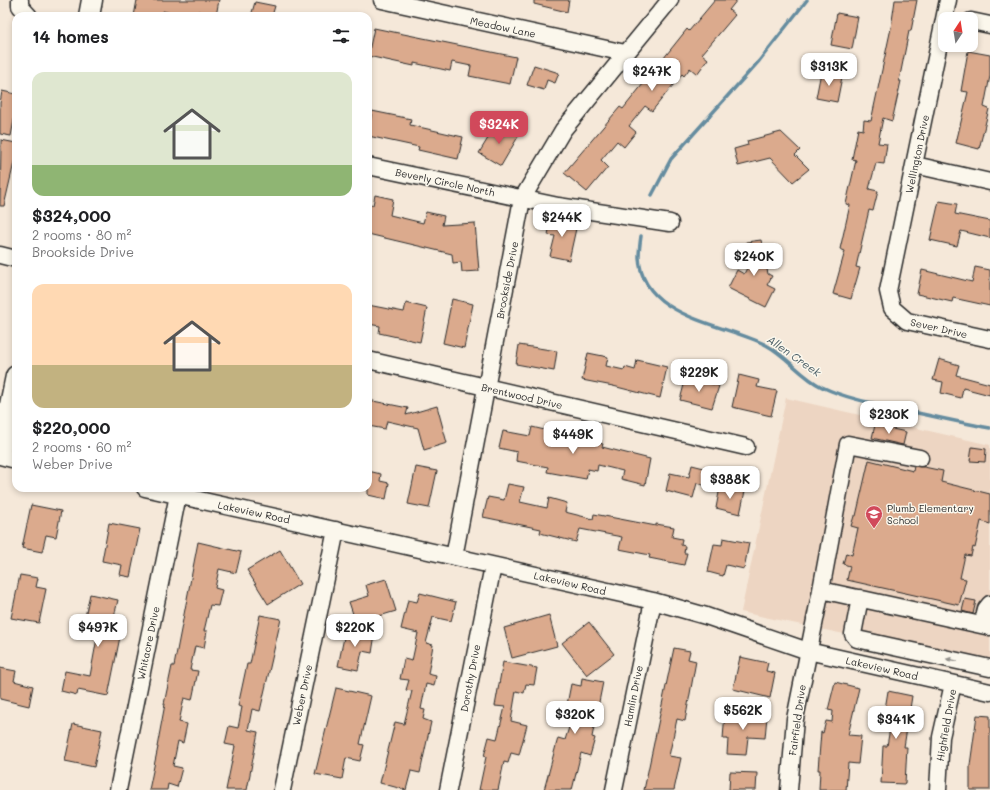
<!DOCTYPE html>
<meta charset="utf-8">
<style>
:root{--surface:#fff;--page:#f2f2f2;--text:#202124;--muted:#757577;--accent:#d1495b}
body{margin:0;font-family:Mali,sans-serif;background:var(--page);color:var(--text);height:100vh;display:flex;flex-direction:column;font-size:15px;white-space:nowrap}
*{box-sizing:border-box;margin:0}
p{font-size:13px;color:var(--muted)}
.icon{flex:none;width:22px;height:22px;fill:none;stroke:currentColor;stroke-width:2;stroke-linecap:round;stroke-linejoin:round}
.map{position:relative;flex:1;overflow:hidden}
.panel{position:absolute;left:12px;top:12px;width:360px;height:480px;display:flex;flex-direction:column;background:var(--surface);border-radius:12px;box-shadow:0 2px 6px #0003}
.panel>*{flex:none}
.needle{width:26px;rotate:12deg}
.tools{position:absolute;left:938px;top:12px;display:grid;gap:8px}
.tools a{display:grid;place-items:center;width:40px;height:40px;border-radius:8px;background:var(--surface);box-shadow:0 2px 6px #0003;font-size:20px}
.price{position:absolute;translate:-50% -34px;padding:0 9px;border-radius:8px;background:#fff;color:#222;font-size:13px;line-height:26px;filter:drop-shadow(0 1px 2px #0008)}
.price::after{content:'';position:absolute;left:50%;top:24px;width:12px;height:9px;margin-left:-6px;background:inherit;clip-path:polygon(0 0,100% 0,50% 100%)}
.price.active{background:var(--accent);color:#fff}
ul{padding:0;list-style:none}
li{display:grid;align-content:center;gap:8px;height:212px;padding:0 20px}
li span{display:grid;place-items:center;height:124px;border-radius:12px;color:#555}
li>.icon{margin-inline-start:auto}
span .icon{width:72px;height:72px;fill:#fffc;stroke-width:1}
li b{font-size:17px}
h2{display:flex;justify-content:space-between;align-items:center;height:48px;padding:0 20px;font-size:17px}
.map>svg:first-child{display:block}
.built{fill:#edd5c2}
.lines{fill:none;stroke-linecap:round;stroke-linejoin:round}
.stream{stroke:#658c9f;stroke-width:3.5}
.building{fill:#dbaa8d;stroke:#2b2b2b}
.minor-casing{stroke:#2b2b2b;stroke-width:19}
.major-casing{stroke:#2b2b2b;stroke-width:23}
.minor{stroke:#fbf7ec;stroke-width:16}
.major{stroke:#fbf7ec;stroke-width:20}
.oneway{fill:#93918c}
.labels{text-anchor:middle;stroke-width:3;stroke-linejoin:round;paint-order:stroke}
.street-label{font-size:10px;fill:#2b2b2b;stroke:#fbf7ec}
.poi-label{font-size:10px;fill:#2b2b2b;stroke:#fbf7ec;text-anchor:start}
.water-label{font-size:11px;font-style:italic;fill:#485c65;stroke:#fbf7ec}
</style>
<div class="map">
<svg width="990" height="790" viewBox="0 0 990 790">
<rect width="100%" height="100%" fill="#f5e8d9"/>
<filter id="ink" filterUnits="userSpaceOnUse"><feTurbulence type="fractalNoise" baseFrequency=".025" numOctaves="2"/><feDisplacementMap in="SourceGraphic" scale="8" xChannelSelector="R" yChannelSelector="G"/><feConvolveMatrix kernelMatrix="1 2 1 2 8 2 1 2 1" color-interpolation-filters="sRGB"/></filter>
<g filter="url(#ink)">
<path class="built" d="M786,398l204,47v220l-249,-53z"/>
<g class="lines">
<path class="stream" d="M652,195l19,-36 88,-98 48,-61
M641,236c-1,7 -2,14 -2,21 2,61 87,67 127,88 21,11 35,32 56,42 23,11 49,16 73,21 32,7 63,14 95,20"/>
</g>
<path class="building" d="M137,0h82l-3,16 -18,-5 -1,5h-14l-20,-5 -1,5h-28z
M534,0h35l-2,12 -33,-8z
M715,0h22l-8,10 6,5 -33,39 6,5 -11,15 -7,-6 -6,8 -2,-2 -30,37 -7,-5 -16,20 7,6 -12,15 -7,-6 -16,19 7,7 -21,25 -23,-19 56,-66 3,2 64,-80 2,2z
M895,0h22l-6,31h-2l-10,50h2l-9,40 -9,-3 -5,25 9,1 -3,20 -8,-1 -7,26 9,2 -5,20 -4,-1 -13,57 4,1 -9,31 -18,-5 12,-43 -5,-2 10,-44 -4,-1 10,-44 -4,-1 6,-30 5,1 1,-10 7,1 20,-93z
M255,2l20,4 -3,10h-21z
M837,13l21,4 -6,32 -21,-4z
M374,28l142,29 -6,27 -41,-8 2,-10 -19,-4 -2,9 -36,-8v3l-46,-10z
M968,51l22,4v21l-6,31 5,2 -10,40 -23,-6 12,-51 -7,-1z
M534,65l25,8 -4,10 -8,-3 -3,10 -17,-5z
M821,72l21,5 -5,25 -21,-4z
M2,91l14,3v16l-5,26 -11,-2v-31z
M372,111l39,8 -1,6 53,12 -5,22 -40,-9 1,-3 -51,-11z
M496,125l11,3 12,7 -18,31 -22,-13z
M781,132l19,18 -5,5 14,14 -16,13 -23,-24 -32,8 -4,-17 14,-4 -1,-4z
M1,140l15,3v11l-12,52h-4z
M375,195l18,4 -3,16 33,8 3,-11 18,4 -2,9 33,-2 4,48 -17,1 -1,-10 -8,1 -1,-9 -84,-20v-30l5,1z
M939,201l18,3 -2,10 35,7v17l-29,-7 -4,15 -27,-6z
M551,218l26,6 -8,36 -19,-4 5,-20 -7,-1z
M761,240l7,34 4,2 -5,9 8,4 -9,18 -38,-19 9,-18 7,4 6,-12 -4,-20z
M975,267l15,3v36l-37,-8 -1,4 -35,-8 5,-24 50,12z
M452,299l21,5 -9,44 -21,-5z
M406,303l21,5 -7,34 -41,-9 1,-7 -12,-2v-19l36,7z
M519,345l38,6 -3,20 -38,-7z
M588,353l20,4 -2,9 18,4 1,-3 10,3 2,-10 30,7 -7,31 -47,-12 -31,-6z
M939,359l20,6 -3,10 34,9v11l-27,-7 -2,10 -20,-5 2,-11 -10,-2z
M739,375l20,5 -2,7 20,4 -6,25 -39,-9z
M686,377l33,9 -7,22 -32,-8z
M368,400l40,8 -2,7 31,-9 10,37 -23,7 -6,-22 -31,-7 -2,8 -17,-3z
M875,425l31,7 -3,13 -31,-7z
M532,427l71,17 -1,3 48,12 -5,26 -24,-6 2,-8 -25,-6 -1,6 -9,-2 -2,10 -39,-7 1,-5 -32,-6 1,-9 -18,-4 4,-17 27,5z
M972,447l14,2 -1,13 -15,-1z
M869,460l44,11 1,-5 10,1 19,4 -2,11 49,12v30l-9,-3 -6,27 -2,-1 -2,9 -6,-1 -5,23 6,1 -7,26 -112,-25 3,-14 -7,-2 3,-11 6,2 6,-27 -7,-2 3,-10h2z
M692,465l16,4 -4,16 -7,-2 -4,15 -27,-7 4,-18 19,4z
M416,467l21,4 -8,37 -21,-4z
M368,471l13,3 -1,7 9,2 -3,16 -18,-4z
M508,484l16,3 -4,15 27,6 2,-10 18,5 -2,9 28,7 1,-5 62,12v-2l18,3 -2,10 10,2 -1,6 4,1 -1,7h3l-3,12 -35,-7 1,-3 -31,-6 3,-12 -42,-8 -4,13 -36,-9 1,-4 -58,-12 5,-20 16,3z
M720,487l25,4 -5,23 -24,-6z
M31,505l30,6 -5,26 -10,-2 -4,17 -20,-4z
M109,523l31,6 -10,48 -10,-2 2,-10 -20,-4z
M723,538l26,5 -5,26 -18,-4 -3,11 -15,-4 6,-28 8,1z
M198,542l43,10 -5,21 -17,-4 -4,19 7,2 -4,16 -8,-1 -6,26h3l-3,17 -9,-2 -5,24 8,1 -6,29 -8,-2 -5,24 8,2 -4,19 -5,-2 -5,25 9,2 -5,19 -9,-3 -1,6h-18l9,-43h-1l8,-43h-1l8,-38h2z
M280,550l20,34 -32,20 -21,-34z
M20,575l18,3 -2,9 10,2 -7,34 -28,-5z
M386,579l10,32 -40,12 -7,-21 20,-6 -3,-11z
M420,593l36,9 -5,19 -18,-4 -7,26 7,2 -5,29 8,2 -2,10 -8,-2 -5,25 4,1 -2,9 8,3 -11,51 -9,-2 -5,19 -26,-7 15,-61 9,2 8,-33 -6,-1 3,-10 -9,-1 4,-20 8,2 6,-28 -17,-4 7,-29 9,2z
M90,594l28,6 -6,25 10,2 -14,69 -30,-6 -1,5 -16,-4 4,-20 25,5 7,-38 -16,-3z
M965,599l11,2 -3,13 -11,-3z
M260,615l21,4 -21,92 -8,-2 -4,21 10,2 -11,58h-21l9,-44 -10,-2 4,-18 9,2 4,-21 -4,-1 9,-42h3z
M549,615l8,31 -45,12 -8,-30z
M589,622l25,32 -27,21 -25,-32z
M346,628l29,6 -3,19 -10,-2 -4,19 -20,-4z
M674,648l16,3 -2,8 8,2 -11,60 -8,-2 -8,37 12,2 -7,32h-30z
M740,657l28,6 -2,8 9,2 -5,25 -37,-9z
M503,662l34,6 -3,17 -8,-1 -2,9 -8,-2 -5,30 16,4 -8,30 -8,-2 -3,10 -4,-1 -6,28h-19l7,-33 -2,-1 5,-19 8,2 8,-32 -10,-1z
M0,668l16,3 -2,10 19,5 -4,20 -29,-7z
M582,678l21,4 -11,55 3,1 -5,18 -9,-3 -9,37h-28l14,-52 7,2 6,-19 -7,-1 7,-36 10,2z
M835,682l24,6 -11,47 13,1 -3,28 -10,-1 -2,27h-27l1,-20h-2l3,-38 2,1 3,-12 6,1 1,-11 -5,-1z
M336,688l35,8 -11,48 4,1 -4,16 -14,-3 -4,21 -27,-5z
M888,691l24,5 -8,51h3l-2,37 -24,-1 2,-37h4l6,-36 -8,-1z
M725,712l42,4 -2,22 -17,-1 -2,18 -19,-1 1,-15h-5z
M977,715l13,1v74h-20v-25z
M73,724l29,6 -8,37 -29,-6z
M730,772l27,1 -1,17h-27z"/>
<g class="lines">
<g class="minor-casing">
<path id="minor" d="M20,0v6l9,10
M382,0l243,53
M948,0l-60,291 4,17 15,13 83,18
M971,21l19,4
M915,165l75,17
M368,166l190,40 112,17
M0,255l16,4
M368,360l378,87
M0,456l16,4
M145,488l508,113 53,15 102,35 182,41
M454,557l68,-358 41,-69 107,-130
M821,590l27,-146 72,14
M860,598l-7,36 4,5 133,29
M982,625l4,-16 4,-5
M118,790l60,-295
M282,790l54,-260
M448,790l45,-224
M614,790l39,-189
M789,790l6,-71 26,-129 169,37
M938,790l3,-53 12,-53"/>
</g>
<g class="major-casing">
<path id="major" d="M89,16l3,-16
M0,453l16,-77"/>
</g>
<use href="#minor" class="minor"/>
<use href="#major" class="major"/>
</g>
<defs><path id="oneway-solid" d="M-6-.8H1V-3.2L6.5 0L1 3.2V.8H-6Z"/></defs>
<use class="oneway" href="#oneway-solid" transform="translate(952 660) rotate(-168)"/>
</g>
<defs>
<g id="school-pin" transform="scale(0.9)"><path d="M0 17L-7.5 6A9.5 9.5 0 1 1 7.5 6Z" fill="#d1495b" stroke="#fbf7ec"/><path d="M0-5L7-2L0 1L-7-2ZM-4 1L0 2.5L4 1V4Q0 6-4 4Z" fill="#fff"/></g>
</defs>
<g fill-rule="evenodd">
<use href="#school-pin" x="874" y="514"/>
</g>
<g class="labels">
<g class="street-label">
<text transform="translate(503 27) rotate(12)" y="4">Meadow Lane</text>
<text transform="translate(917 154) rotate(-78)" y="4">Wellington Drive</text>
<text transform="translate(445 182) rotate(12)" y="4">Beverly Circle North</text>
<text transform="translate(507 280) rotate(-79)" y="4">Brookside Drive</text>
<text transform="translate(939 328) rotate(13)" y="4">Sever Drive</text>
<text transform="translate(522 396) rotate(13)" y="4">Brentwood Drive</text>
<text transform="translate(254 512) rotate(12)" y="4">Lakeview Road</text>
<text transform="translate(570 583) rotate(13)" y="4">Lakeview Road</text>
<text transform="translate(148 643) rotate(-78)" y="4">Whitacre Drive</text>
<text transform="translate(882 668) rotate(13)" y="4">Lakeview Road</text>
<text transform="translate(470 678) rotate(-79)" y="4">Dorothy Drive</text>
<text transform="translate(302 695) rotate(-78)" y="4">Weber Drive</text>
<text transform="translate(633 696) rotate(-79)" y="4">Hamlin Drive</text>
<text transform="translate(797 720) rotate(-82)" y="4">Fairfield Drive</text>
<text transform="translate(946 725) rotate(-80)" y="4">Highfield Drive</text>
</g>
<g class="poi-label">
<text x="887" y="512">Plumb Elementary<tspan x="887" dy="12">School</tspan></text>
</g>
<g class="water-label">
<text transform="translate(794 356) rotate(35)" y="4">Allen Creek</text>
</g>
</g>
</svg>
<div class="tools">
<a><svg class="needle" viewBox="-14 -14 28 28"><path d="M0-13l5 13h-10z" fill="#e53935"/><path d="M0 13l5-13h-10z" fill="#757577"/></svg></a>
</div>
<b class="price" style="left:829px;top:87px">$313K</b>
<b class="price" style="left:652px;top:92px">$247K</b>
<b class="price active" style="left:499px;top:145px">$324K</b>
<b class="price" style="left:562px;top:238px">$244K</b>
<b class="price" style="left:754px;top:277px">$240K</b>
<b class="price" style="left:699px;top:393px">$229K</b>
<b class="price" style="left:889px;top:435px">$230K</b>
<b class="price" style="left:573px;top:455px">$449K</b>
<b class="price" style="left:730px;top:500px">$388K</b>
<b class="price" style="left:98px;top:648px">$497K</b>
<b class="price" style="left:355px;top:648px">$220K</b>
<b class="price" style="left:743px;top:731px">$562K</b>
<b class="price" style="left:575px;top:735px">$320K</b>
<b class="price" style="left:896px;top:740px">$341K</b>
<section class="panel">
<h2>14 homes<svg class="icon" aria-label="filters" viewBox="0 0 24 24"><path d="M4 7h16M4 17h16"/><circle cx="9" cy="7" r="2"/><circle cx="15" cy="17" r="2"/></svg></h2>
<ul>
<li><span style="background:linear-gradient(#dfe7d0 75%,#8fb573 0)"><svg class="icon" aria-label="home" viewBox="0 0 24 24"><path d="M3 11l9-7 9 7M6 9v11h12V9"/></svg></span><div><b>$324,000</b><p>2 rooms · 80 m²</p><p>Brookside Drive</p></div></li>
<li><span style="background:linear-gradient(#ffd9b3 65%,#c2b280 0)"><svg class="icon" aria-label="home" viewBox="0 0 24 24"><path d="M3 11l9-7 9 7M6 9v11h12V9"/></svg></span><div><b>$220,000</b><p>2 rooms · 60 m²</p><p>Weber Drive</p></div></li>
</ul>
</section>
</div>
